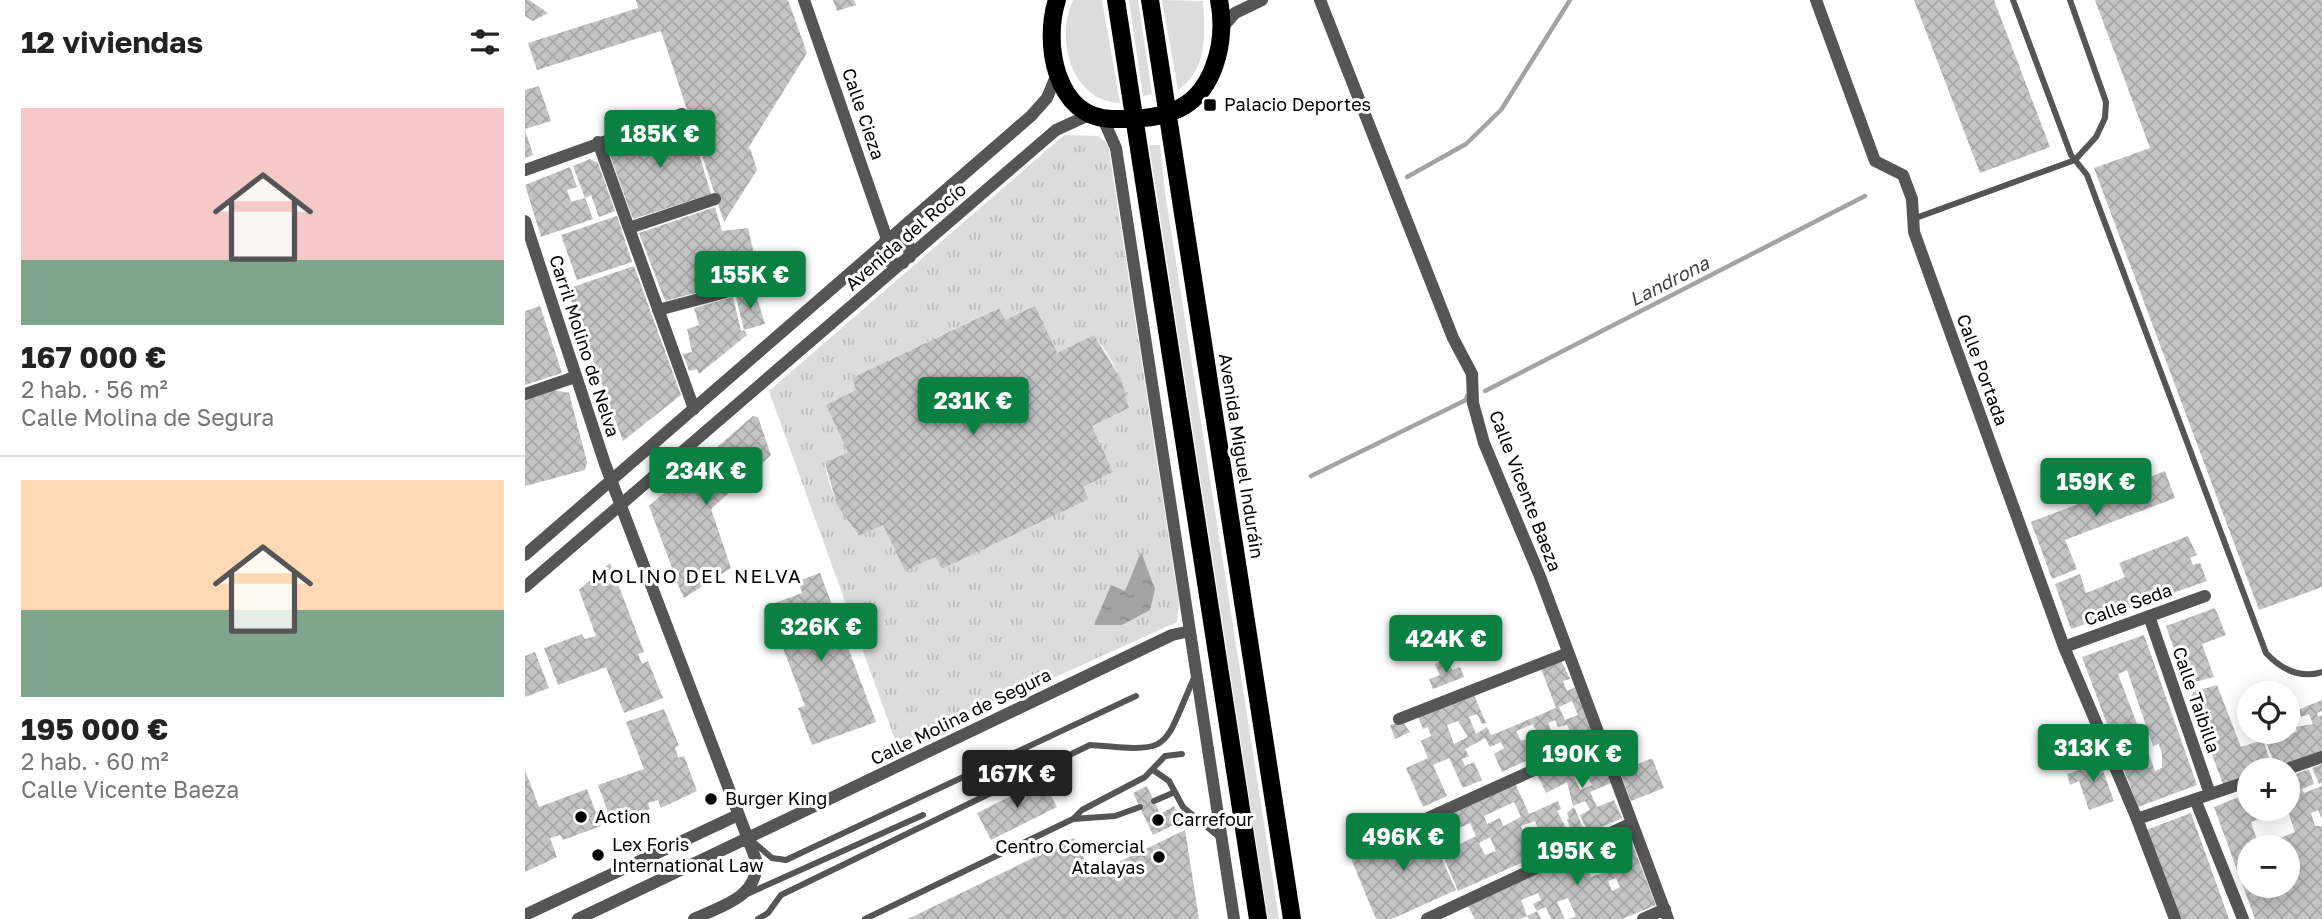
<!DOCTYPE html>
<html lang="es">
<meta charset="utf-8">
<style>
:root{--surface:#fff;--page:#f6f6f6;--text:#222;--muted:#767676;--line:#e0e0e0;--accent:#0b8043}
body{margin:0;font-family:"Golos Text",sans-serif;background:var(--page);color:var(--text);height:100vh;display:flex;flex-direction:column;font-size:26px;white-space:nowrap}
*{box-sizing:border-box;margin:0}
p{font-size:23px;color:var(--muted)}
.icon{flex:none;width:38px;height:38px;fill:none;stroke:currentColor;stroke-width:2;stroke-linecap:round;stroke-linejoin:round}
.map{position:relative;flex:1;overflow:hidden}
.side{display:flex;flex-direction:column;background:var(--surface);width:525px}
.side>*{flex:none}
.fabs{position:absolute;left:1712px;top:681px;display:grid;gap:14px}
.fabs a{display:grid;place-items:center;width:63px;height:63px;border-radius:50%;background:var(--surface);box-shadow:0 4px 18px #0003;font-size:35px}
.price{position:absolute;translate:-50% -60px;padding:0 16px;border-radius:7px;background:var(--accent);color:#fff;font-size:23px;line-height:46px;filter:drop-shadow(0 2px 4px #0008)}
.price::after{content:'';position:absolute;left:50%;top:42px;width:21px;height:16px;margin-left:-10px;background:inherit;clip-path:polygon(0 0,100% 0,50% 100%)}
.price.selected{background:#222;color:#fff}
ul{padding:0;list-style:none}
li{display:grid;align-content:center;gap:14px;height:371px;padding:0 21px}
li+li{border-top:2px solid var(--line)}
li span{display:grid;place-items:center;height:217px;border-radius:0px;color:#555}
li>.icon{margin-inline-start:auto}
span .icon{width:126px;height:126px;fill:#fffc;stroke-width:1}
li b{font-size:30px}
h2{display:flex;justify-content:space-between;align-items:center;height:84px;padding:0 21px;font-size:30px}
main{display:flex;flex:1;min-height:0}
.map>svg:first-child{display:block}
.green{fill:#dcdcdc}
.park{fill:url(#park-tufts);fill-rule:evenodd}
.water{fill:url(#water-ripples)}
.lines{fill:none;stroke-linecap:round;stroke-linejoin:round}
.stream{stroke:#a3a3a3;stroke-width:4.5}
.building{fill:url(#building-cross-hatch);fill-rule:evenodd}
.service{stroke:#555;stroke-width:6}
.minor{stroke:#555;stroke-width:12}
.primary{stroke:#000;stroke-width:18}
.poi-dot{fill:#000;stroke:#fff;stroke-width:2.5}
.labels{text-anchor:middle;stroke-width:6;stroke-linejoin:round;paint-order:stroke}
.poi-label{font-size:18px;fill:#000;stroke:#fff;text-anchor:start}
.street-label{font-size:18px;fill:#000;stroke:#fff}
.water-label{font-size:19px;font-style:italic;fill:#444;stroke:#fff}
.neighbourhood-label{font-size:19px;letter-spacing:2px;fill:#000;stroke:#fff}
</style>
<main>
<section class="side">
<h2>12 viviendas<svg class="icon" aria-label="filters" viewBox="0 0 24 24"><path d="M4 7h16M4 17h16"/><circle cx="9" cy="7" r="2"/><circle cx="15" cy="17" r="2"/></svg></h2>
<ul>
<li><span style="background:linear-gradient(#f6c9c9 70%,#7fa58c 0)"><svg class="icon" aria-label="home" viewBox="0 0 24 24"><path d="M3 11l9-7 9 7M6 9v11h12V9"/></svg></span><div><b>167 000 €</b><p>2 hab. · 56 m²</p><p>Calle Molina de Segura</p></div></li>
<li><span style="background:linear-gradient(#ffd9b3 60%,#7fa58c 0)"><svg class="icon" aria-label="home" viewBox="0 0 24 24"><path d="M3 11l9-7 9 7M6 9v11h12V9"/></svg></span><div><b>195 000 €</b><p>2 hab. · 60 m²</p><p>Calle Vicente Baeza</p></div></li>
</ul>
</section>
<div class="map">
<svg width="1797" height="919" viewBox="0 0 1797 919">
<defs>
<pattern id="park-tufts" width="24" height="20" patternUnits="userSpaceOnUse" patternTransform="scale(1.75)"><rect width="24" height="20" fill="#dcdcdc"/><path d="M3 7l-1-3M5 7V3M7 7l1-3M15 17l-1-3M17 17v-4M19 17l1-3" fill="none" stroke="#bbb"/></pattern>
<pattern id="water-ripples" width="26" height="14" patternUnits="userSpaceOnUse" patternTransform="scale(1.75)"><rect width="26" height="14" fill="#a3a3a3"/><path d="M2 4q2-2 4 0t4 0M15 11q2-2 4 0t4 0" fill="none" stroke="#8b8b8b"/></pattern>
<pattern id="building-cross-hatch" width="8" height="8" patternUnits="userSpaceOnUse" patternTransform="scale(1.75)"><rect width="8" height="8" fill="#c4c4c4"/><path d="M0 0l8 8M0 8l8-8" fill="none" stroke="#a7a7a7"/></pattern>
</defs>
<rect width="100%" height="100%" fill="#fff"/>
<path class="green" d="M548,0h29l18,103c-49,-2 -65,-64 -47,-103z
M604,0h9l14,94 -9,2z
M637,0l41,1c2,33 5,68 -25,89z
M624,145h11l5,47 114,727h-11z"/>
<path class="park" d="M539,135l34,1 10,8 71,460 -2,18 -279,126 -129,-357zM473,308l7,12 52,33 37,-17c19,21 28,44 35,72l-37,18 21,46 -30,15 6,12 -147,70 -7,-12 -30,14 -22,-46 -24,11c-18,-23 -30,-44 -34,-73l23,-11 8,-62 -4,-12z"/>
<path class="water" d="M616,552l14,37 -5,21 -28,15h-28l17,-40 14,6z"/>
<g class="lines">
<path class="stream" d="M882,177l59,-33 35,-34 69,-110
M960,391l380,-195
M786,476l155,-76 1,-4"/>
</g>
<path class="building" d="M0,0h4l19,13 -15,8 -8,-5z
M111,0h152l19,53 -60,97 3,-2 7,22 -33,52 -63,-191 -124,39 -9,-27 110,-35z
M308,0h21l2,5 -19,6z
M1389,0h80l56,147 -70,26z
M1570,0h227v587l-63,23 -165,-442 56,-20z
M14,86l12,35 -26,8v-39z
M164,121l22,73 -78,25 -23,-64 4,-10z
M0,130l8,25 -8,3z
M65,159l8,4 17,48 -16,6 -8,-22 -6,3 8,21 -52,18 -16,-52 45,-18 7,20 -10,3 4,12 14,-4 -12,-32z
M190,207l7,24 26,-3 11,48 -94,25 -26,-68z
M92,216l15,46 -55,18 -16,-45z
M109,266l47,129 -58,46 -56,-152z
M230,292l10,32 -21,6 -8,-33z
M208,297l8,34 3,-1 3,5 -48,39 -2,-5 -8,2 -6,-17 9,-2 -5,-23 12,-4 -5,-17z
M15,306l22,67 -37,12v-74z
M510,306l22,47 37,-18 27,44 8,29 -37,18 21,46 -30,15 6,12 -147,70 -7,-12 -30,14 -22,-46 -24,11 -22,-31 -12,-42 23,-11 -22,-47 30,-15 -4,-12 147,-70 6,12z
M29,390l15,3 18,69 -2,8 -60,16v-86z
M228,416l5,1 13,38 -60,54 20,59 -47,30 -9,-20 4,-1v-6l-7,-3 -23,-62z
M1640,471l10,27 -110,42 12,29 -25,10 -21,-57z
M1663,536l9,19 -7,3 3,7 7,-2 7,18 -136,48 -16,-45 25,-10 6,19 8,-3 31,-13 -6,-14z
M85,563l34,89 -6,2 4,10 6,-3 15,37 -39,15 -18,-46 -48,18 -14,-37 38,-14 3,5 11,-3 -17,-46z
M295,573l56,149 -64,23 -14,-37 7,-2 -38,-100 35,-13 -4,-12z
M1690,608l11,27 -24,9 12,33 -27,7 -6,-15h3l-5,-6 -13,-37z
M1619,635l53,150 -59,22 -56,-150zM1602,670l26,76 6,-2 3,11v13l-7,3 -37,-97z
M923,637l5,12 -13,5 -5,-12z
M10,652l14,36 -24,9v-41z
M1035,658l10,21 -7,2 4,10 9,-4 16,46 -18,7 -7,-15 -9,2 -3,-7 -7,3 10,23 -56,26 -8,-18 10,-6 -3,-6 -11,5 -5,-9 -20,11 4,7 -7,3 3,7 9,-4 8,18 -19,8 -14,-30 -16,7 14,31 -24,11 -17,-39 22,-10 -7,-17 10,-5 -3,-9 -5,2 -6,-14 56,-22 13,30 -4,1 -5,-10 -8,3 7,17 11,-7 4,8 6,-2 59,-25 -16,-42zM1047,701l6,14 -13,5 -6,-13zM933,721l10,16 -14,7 -7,-19zM1008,724l5,10 -17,7 -5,-10z
M923,659l4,11 8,-3 4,10 -31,12 -4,-10 11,-4 -5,-11z
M1692,685l24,62 22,-7 9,26 -23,4v5l-26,9 -24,-64 3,-1 -2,-9 -4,2 -5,-15 2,-5z
M1797,700v11l-5,2 1,4 4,-2v38l-45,16 -12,-29 6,-3 -2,-5h10l9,4 -1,-16 5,14 5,-3 -2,-4 18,-3 -4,-10 -8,3 -3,-7z
M139,709l15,37 -4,1 3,11 6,-2 13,35 -36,17 -3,-8 -10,3 2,6 -38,14 -14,-38 46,-16 -18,-47z
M877,721l8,11 -15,7 -5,-14z
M1052,754l8,18 -11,5 6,13 12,-5 -5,-9 11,-5 -3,-6 7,-4 9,22 -21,9 7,15 17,-7 8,18 -34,15 -8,-18 10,-5 -5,-9 -12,5 -6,-24 -21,11 -10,-21z
M1127,758l12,30 -33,13 -11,-29z
M1583,760l3,8 -8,3 11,30 -25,9 -10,-29 -9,4 -3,-11z
M1797,764v19l-3,1 -7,-16z
M1784,769l5,15 -12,5 2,4 18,-7v33l-4,-9 -7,3 4,13h7v93h-67l-41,-112 35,-14v15h37l-35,14 8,24 36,-14 -8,-23v-32zM1724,847h38v39h-38z
M0,770l14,37 48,-18 14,37 -38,14 -3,-5 -10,3 7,19 -32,15z
M518,780l14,27 -66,33 -14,-27z
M989,781l15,33 29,-13 3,8 -4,2 16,29 -115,51 -16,-38 34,-17 -6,-13 -13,6 -9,-18zM989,802l7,15 -36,19 18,-10 -3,-8 -13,6 -3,-8zM1010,821l5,12 -14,6 -5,-13zM965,837l6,14 -11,4 -6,-12z
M622,786l13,28 14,-8 8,15 -29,14 -20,-42z
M1049,807l12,27 -11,5 -8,-19 2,-1 -2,-6z
M1666,813l38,106h-49l-34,-89z
M900,823l31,67 -64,29h-16l-26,-63z
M660,830l14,89h-291l166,-81 18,37z
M1102,831l29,74 -34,14h-53l7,-3 -8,-18 -11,4 8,17h-14l-5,-12 -9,4 4,8h-12l-2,-3 10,-5 -4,-7 8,-4 -3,-7 -17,7 6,16 -7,3h-45l-9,-16zM1077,865l3,7 -14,5 -2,-6zM1091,878l4,9 -8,4 -4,-10z"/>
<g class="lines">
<path class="service" d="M1488,0l58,155 16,20 179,478c15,16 34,26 56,19
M1388,219l162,-59 21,-23 9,-19 1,-16 -36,-102
M628,770l16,11 14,26 36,30
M629,801l21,-9
M548,819l42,-3 25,-9
M226,840l21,18 14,2 350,-164
M222,894l176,-79
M233,919l10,-6 13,-18 309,-150c84,7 71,7 104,-67
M340,919l208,-100 9,-9 63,-33 20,-21 17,-2"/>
<path class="minor" d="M279,0l83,239
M795,0l133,338 19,36 1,29 11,40 55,131 129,345
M1291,0l59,161 28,14 9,24 2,33 150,415 73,172 38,100
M697,28l13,-15 27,-13
M578,119l13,29 118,771
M73,142l96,267
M0,170l157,-56
M0,221l80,243 151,396c4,37 -35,46 -62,59
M104,228l86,-29
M364,238l9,-2 10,6 2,15
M360,241l-3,8 4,11 9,4 8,-1
M133,310l98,-26
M0,394l50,-17
M0,555l506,-439 16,-18 10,-24
M0,587l531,-457 35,-16
M1624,616l61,178
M1539,647l141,-51
M874,719l169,-66
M1759,770l38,-13
M1670,799l48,120
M903,818l172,-78
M1612,819l112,-38
M0,915l213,-100
M53,919l594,-284 18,-4
M902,919l205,-96
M1118,919l22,-10"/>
<path class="primary" d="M532,0c-14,42 -2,118 55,119 19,0 41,0 59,-7 44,-15 56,-72 48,-112
M591,0l142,919
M625,0l142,919"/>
</g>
<g class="poi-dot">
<rect x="678" y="98" width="14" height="14" rx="3.5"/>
<circle cx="186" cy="799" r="7"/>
<circle cx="56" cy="817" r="7"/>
<circle cx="633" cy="820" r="7"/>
<circle cx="73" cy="855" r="7"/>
<circle cx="634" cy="857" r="7"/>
</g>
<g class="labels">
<g class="poi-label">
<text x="699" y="111">Palacio Deportes</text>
<text x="200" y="805">Burger King</text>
<text x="70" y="823">Action</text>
<text x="647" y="826">Carrefour</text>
<text x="87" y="851">Lex Foris<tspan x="87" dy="21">International Law</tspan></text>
<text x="620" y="853" text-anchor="end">Centro Comercial<tspan x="620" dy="21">Atalayas</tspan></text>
</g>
<g class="street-label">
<text transform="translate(338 114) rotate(71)" y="6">Calle Cieza</text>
<text transform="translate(381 237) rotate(-41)" y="6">Avenida del Rocío</text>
<text transform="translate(59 346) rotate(72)" y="6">Carril Molino de Nelva</text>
<text transform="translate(1457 370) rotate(70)" y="6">Calle Portada</text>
<text transform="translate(716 456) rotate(81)" y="6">Avenida Miguel Induráin</text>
<text transform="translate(1000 491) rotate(69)" y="6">Calle Vicente Baeza</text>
<text transform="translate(1603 605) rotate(-20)" y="6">Calle Seda</text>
<text transform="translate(1671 700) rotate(71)" y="6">Calle Taibilla</text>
<text transform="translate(436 717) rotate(-26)" y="6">Calle Molina de Segura</text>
</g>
<g class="water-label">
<text transform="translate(1144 281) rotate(-27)" y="7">Landrona</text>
</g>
<g class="neighbourhood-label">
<text x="172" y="583">MOLINO DEL NELVA</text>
</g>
</g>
</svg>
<div class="fabs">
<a><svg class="icon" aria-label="locate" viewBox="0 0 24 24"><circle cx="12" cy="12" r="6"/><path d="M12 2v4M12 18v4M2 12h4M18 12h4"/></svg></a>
<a>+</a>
<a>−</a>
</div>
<b class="price" style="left:135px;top:170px">185K €</b>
<b class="price" style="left:225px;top:311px">155K €</b>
<b class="price" style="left:448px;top:437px">231K €</b>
<b class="price" style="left:181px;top:507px">234K €</b>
<b class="price" style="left:1571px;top:518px">159K €</b>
<b class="price" style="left:296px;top:663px">326K €</b>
<b class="price" style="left:921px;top:675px">424K €</b>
<b class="price" style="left:1568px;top:784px">313K €</b>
<b class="price" style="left:1057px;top:790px">190K €</b>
<b class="price selected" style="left:492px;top:810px">167K €</b>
<b class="price" style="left:878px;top:873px">496K €</b>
<b class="price" style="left:1052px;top:887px">195K €</b>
</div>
</main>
